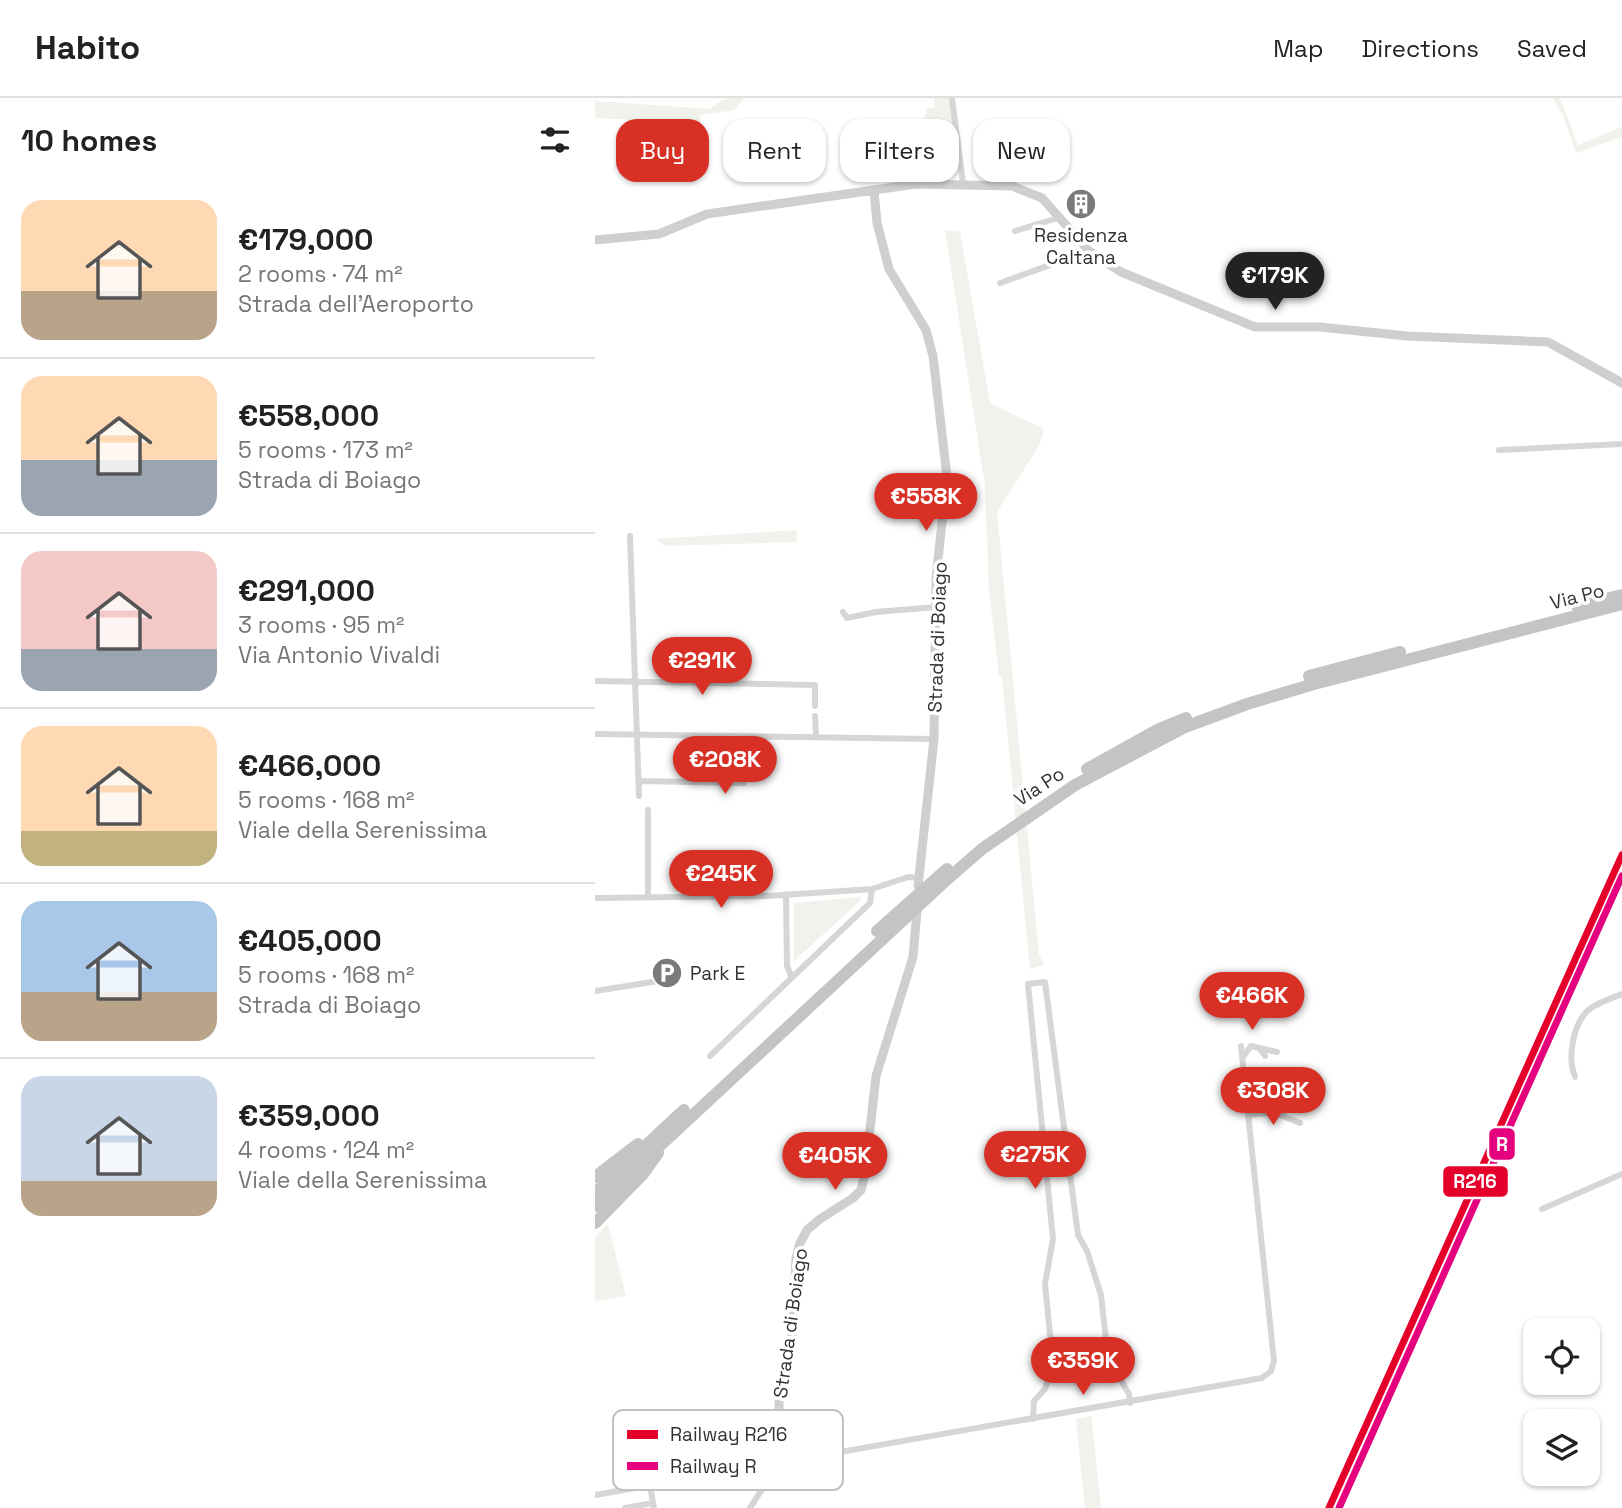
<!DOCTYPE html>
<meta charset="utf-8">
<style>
:root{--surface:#fff;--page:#f6f6f6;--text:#222;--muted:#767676;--line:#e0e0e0;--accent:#d93025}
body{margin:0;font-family:"Space Grotesk",sans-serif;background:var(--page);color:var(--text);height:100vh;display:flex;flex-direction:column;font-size:26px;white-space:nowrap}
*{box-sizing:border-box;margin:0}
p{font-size:23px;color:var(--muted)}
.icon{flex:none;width:38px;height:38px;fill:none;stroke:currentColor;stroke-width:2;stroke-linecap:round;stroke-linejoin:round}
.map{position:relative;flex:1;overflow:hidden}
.details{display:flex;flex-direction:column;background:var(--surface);width:595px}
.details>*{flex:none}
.top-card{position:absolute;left:21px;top:21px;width:665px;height:63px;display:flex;gap:14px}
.buttons{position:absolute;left:928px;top:1220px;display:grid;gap:14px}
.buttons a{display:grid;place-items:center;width:77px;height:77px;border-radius:14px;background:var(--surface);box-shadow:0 2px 5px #0004;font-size:35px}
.price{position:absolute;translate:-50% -60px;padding:0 16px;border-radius:24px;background:var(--accent);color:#fff;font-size:23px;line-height:46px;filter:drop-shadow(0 2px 4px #0008)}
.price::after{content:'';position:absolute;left:50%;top:42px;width:21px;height:16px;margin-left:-10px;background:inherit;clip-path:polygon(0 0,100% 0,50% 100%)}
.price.on{background:#222;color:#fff}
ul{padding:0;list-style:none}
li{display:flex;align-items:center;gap:21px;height:175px;padding:0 21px}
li+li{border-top:2px solid var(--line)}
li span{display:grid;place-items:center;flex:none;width:196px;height:140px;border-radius:21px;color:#555}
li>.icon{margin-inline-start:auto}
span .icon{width:84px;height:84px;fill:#fffc;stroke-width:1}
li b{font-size:30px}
h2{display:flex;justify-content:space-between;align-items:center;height:84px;padding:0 21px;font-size:30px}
.chip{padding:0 24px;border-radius:21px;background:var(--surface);box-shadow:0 2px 5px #0004;font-size:24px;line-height:63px}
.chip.on{background:var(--accent);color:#fff}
header{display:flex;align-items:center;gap:42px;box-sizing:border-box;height:98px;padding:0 35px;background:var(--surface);border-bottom:2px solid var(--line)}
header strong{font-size:33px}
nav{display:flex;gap:38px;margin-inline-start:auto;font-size:24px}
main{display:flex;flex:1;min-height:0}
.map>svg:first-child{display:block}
.green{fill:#f0f2ec}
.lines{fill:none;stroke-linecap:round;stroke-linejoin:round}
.street{stroke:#d6d6d6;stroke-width:6}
.secondary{stroke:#cfcfcf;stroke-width:9}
.highway{stroke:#c4c4c4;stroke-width:12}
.rail-1-casing{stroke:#fff;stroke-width:12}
.rail-2-casing{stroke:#fff;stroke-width:12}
.rail-1{stroke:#e4002b;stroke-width:7}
.rail-2{stroke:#e5007d;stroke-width:7}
.labels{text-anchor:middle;stroke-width:7;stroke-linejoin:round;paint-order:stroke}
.poi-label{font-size:19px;fill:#323232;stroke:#fff}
.street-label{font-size:19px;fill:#323232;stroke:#fff}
.key{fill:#fff;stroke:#c2c2c2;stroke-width:2}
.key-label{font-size:19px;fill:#323232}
.line-badge{stroke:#fff;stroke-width:2.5}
.badge-label{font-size:19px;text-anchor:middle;font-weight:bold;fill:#fff}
</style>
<header>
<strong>Habito</strong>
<nav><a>Map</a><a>Directions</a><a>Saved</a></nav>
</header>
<main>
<section class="details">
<h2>10 homes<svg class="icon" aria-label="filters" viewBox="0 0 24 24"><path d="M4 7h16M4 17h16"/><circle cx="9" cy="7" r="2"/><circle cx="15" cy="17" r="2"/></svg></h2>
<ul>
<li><span style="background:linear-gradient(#ffd9b3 65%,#b9a48a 0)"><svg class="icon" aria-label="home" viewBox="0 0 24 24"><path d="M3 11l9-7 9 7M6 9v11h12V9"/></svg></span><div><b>€179,000</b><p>2 rooms · 74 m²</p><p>Strada dell'Aeroporto</p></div></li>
<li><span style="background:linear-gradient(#ffd9b3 60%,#9aa5b1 0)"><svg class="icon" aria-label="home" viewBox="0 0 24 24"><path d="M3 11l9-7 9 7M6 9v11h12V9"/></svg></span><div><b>€558,000</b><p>5 rooms · 173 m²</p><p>Strada di Boiago</p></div></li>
<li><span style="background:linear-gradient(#f6c9c9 70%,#9aa5b1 0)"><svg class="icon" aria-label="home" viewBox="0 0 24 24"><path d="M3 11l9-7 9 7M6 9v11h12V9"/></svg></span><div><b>€291,000</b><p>3 rooms · 95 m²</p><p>Via Antonio Vivaldi</p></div></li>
<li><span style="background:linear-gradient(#ffd9b3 75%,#c2b280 0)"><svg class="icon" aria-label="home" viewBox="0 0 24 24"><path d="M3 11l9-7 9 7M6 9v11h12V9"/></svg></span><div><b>€466,000</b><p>5 rooms · 168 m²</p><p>Viale della Serenissima</p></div></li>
<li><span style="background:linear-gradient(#a9c7e8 65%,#b9a48a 0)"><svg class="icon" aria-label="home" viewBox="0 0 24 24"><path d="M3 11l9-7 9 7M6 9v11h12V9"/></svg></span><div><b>€405,000</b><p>5 rooms · 168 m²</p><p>Strada di Boiago</p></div></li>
<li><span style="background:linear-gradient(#c9d6e8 75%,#b9a48a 0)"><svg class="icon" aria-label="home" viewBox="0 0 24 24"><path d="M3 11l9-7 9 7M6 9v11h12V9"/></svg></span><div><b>€359,000</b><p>4 rooms · 124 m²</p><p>Viale della Serenissima</p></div></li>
</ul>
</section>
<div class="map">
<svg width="1027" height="1410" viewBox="0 0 1027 1410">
<rect width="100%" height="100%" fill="#fff"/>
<path class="green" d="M131,0h19l-11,12 -34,5 1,8 -106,-5v-17l114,8z
M339,0h16l8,78 -56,4 -4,-3 10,-9 19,-59 8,-1z
M958,0h7l18,47 44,-18v10l-46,16 -12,-35z
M350,132l15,2 30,171 54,26 -4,15 -43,68 42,443 6,10 -15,4 -28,-292 -3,-1 -10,-87 -4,-103z
M202,432v12l-133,4 -8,-7z
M265,799l1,3 -67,61v-58z
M13,1126l18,72 -31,5v-64z
M496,1318l1,6 9,86h-16l-9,-89z"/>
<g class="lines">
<path class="street" d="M357,0l11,85
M420,133l43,-13
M405,185l89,-32
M904,352l123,-6
M35,438l9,260
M248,514l4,6 29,-6 61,-5
M0,583l220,4v21
M220,618l1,21
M0,636l339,5
M44,683l105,2 -1,-46
M53,712v87
M191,796l1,72 5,12
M0,800l173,-2 104,-7 36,-12 11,1
M0,893l76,-12
M664,950l18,4
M115,958l160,-153 2,-14
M648,959l8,-11 8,2 6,8
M980,979c-8,-20 -2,-56 16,-69 9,-6 21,-10 31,-14
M653,1017l25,-3 27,11
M947,1111l80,-35
M438,1321l1,-18 11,-12 8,-24 -8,-81 8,-45 -25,-255 17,-2 33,253 9,16 14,44 7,63 21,36 1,9
M55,1388l4,22
M0,1397l667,-117 9,-7 3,-10 -33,-315
M30,1410l28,-5
M155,1410l29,-45"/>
<path class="secondary" d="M279,93l3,32 12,46 37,61 7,26 14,121 -11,101 -2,161 -16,147
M0,142l64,-6 48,-20 209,-30 96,2 30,12 47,53 32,21 134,55h65l87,9 141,6 74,41
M184,1365v-67l13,-61 4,-77 4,-15 7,-13 13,-11 33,-21 8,-8 4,-16 11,-98 37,-119 4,-46"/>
<path class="highway" d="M982,508l45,-11
M714,578l91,-24
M492,671l72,-40 27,-11
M282,833l70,-62
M0,1079l43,-33
M0,1095l89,-83
M0,1108l348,-323 39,-34 93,-64 110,-58 62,-23 67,-20 308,-80
M0,1125l48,-49 15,-21"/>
<g class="rail-1-casing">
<path id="rail-1" d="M734,1410l293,-653"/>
</g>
<g class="rail-2-casing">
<path id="rail-2" d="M744,1410l283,-632"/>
</g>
<use href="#rail-1" class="rail-1"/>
<use href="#rail-2" class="rail-2"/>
</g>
<defs>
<g id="building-disc" transform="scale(1.575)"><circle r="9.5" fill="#7a7a7a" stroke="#fff"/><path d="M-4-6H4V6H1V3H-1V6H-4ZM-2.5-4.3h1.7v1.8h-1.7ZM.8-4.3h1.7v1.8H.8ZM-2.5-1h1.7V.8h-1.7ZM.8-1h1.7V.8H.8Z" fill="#fff"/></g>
<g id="parking-disc" transform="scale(1.575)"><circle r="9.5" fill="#7a7a7a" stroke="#fff"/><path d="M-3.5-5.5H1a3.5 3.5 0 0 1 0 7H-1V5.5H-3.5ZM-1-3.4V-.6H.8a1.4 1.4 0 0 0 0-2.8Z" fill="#fff"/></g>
</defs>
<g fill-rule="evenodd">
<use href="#building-disc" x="486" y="106"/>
<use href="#parking-disc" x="72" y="875"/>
</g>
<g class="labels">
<g class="poi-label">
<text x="486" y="144">Residenza<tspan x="486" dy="22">Caltana</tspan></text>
<text x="95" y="882" text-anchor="start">Park E</text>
</g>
<g class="street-label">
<text transform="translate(982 498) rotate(-14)" y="7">Via Po</text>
<text transform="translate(342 539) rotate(-88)" y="7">Strada di Boiago</text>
<text transform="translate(444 688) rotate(-33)" y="7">Via Po</text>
<text transform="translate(195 1225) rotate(-82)" y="7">Strada di Boiago</text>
</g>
</g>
<rect x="18" y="1312" width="230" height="80" rx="10" class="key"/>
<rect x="32" y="1332" width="31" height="9" fill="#e4002b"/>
<rect x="32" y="1364" width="31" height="8" fill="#e5007d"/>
<g class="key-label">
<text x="75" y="1343">Railway R216</text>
<text x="75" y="1375">Railway R</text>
</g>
<g class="line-badge">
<rect x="893" y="1029" width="28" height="34" rx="7" fill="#e5007d"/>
<rect x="847" y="1067" width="67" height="33" rx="7" fill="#e4002b"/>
</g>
<g class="badge-label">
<text x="907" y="1053">R</text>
<text x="880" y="1090">R216</text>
</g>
</svg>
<div class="buttons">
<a><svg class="icon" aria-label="locate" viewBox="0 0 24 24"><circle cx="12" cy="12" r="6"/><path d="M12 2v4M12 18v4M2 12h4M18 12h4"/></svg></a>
<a><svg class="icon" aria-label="layers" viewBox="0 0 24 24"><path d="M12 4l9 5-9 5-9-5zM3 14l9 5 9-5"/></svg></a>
</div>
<b class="price on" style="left:680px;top:214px">€179K</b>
<b class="price" style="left:331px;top:435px">€558K</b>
<b class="price" style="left:107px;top:599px">€291K</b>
<b class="price" style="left:130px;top:698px">€208K</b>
<b class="price" style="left:126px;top:812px">€245K</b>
<b class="price" style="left:657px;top:934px">€466K</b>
<b class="price" style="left:678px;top:1029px">€308K</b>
<b class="price" style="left:440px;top:1093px">€275K</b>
<b class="price" style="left:240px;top:1094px">€405K</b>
<b class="price" style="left:488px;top:1299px">€359K</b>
<div class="top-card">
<a class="chip on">Buy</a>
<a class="chip">Rent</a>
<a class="chip">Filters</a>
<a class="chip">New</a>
</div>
</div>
</main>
